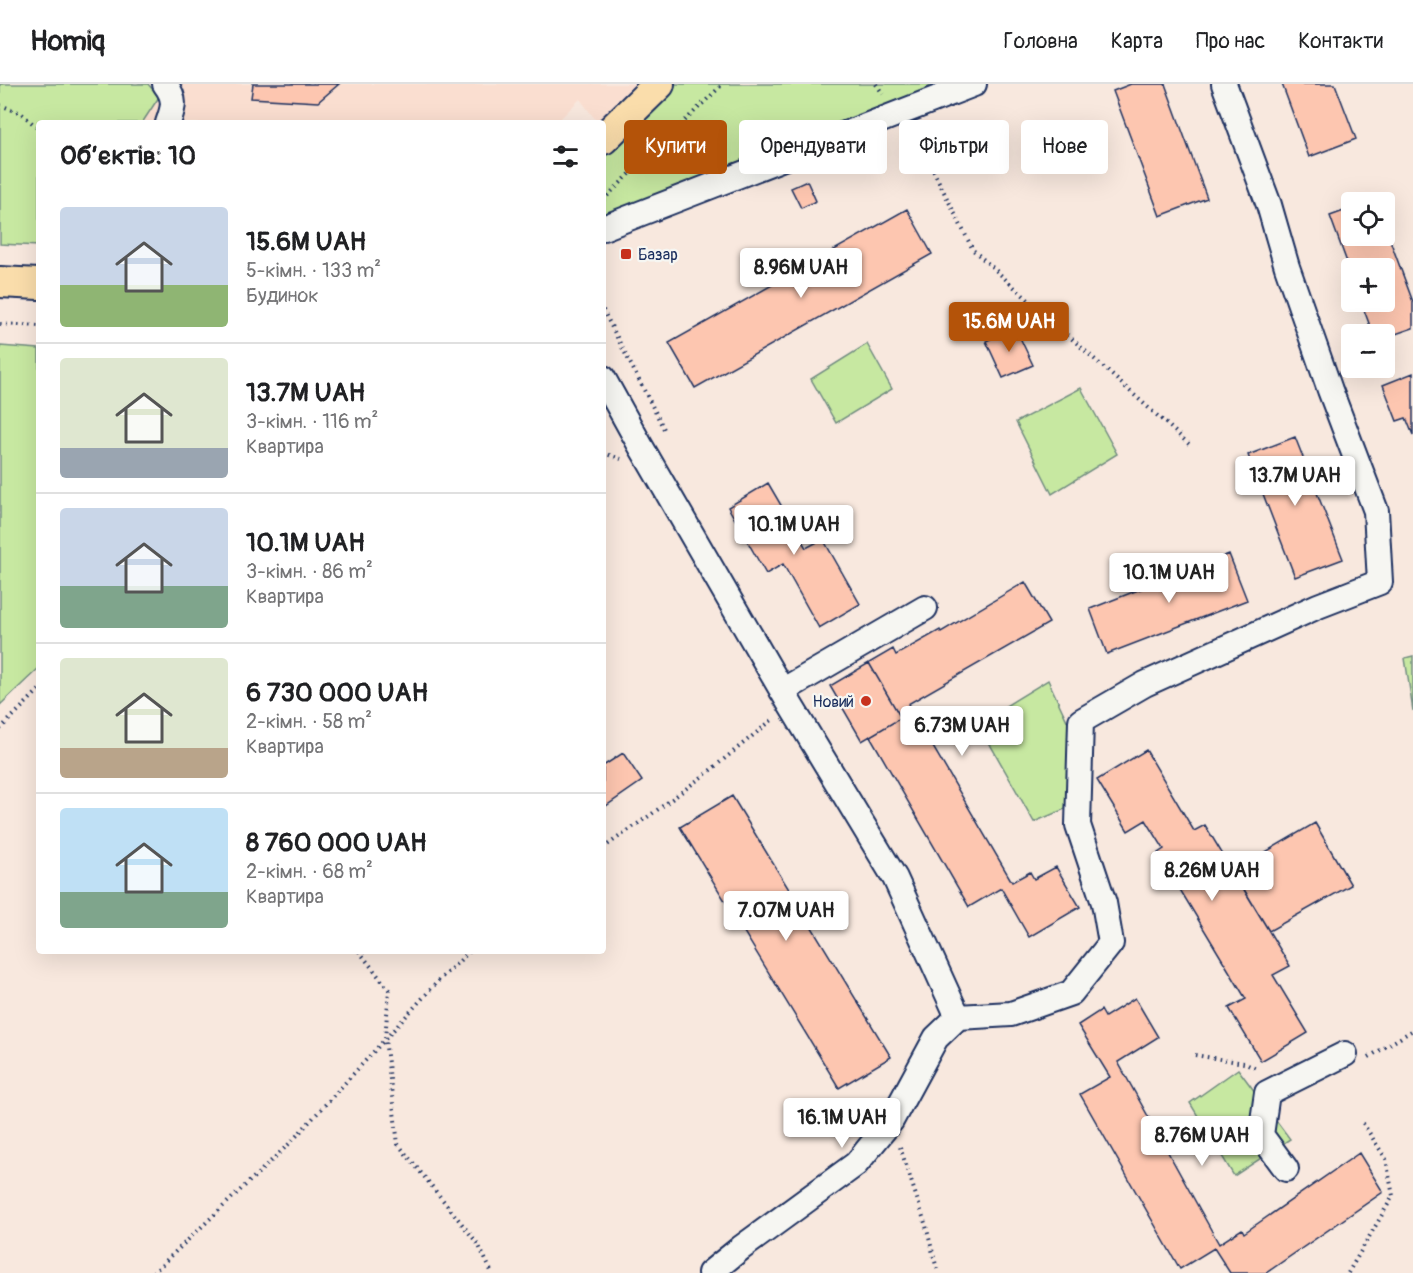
<!DOCTYPE html>
<html lang="uk">
<meta charset="utf-8">
<style>
:root{--surface:#fff;--page:#f2f2f2;--text:#202124;--muted:#757577;--line:#e0e0e0;--accent:#b45309}
body{margin:0;font-family:Pangolin,sans-serif;background:var(--page);color:var(--text);height:100vh;display:flex;flex-direction:column;font-size:22px;white-space:nowrap}
*{box-sizing:border-box;margin:0}
p{font-size:20px;color:var(--muted)}
.icon{flex:none;width:33px;height:33px;fill:none;stroke:currentColor;stroke-width:2;stroke-linecap:round;stroke-linejoin:round}
.map{position:relative;flex:1;overflow:hidden}
.details{position:absolute;left:36px;top:36px;width:570px;height:834px;display:flex;flex-direction:column;background:var(--surface);border-radius:6px;box-shadow:0 6px 24px #0002}
.details>*{flex:none}
.top-card{position:absolute;left:624px;top:36px;width:570px;height:54px;display:flex;gap:12px}
.fabs{position:absolute;left:1341px;top:108px;display:grid;gap:12px}
.fabs a{display:grid;place-items:center;width:54px;height:54px;border-radius:6px;background:var(--surface);box-shadow:0 6px 24px #0002;font-size:30px}
.price{position:absolute;translate:-50% -51px;padding:0 14px;border-radius:6px;background:#fff;color:#222;font-size:20px;line-height:39px;filter:drop-shadow(0 2px 3px #0008)}
.price::after{content:'';position:absolute;left:50%;top:36px;width:18px;height:14px;margin-left:-9px;background:inherit;clip-path:polygon(0 0,100% 0,50% 100%)}
.price.current{background:var(--accent);color:#fff}
ul{padding:0;list-style:none}
li{display:flex;align-items:center;gap:18px;height:150px;padding:0 24px}
li+li{border-top:2px solid var(--line)}
li span{display:grid;place-items:center;flex:none;width:168px;height:120px;border-radius:6px;color:#555}
li>.icon{margin-inline-start:auto}
span .icon{width:72px;height:72px;fill:#fffc;stroke-width:1}
li b{font-size:26px}
h2{display:flex;justify-content:space-between;align-items:center;height:72px;padding:0 24px;font-size:26px}
.pill{padding:0 21px;border-radius:6px;background:var(--surface);box-shadow:0 6px 24px #0002;font-size:21px;line-height:54px}
.pill.current{background:var(--accent);color:#fff}
header{display:flex;align-items:center;gap:36px;box-sizing:border-box;height:84px;padding:0 30px;background:var(--surface);border-bottom:2px solid var(--line)}
header strong{font-size:28px}
nav{display:flex;gap:33px;margin-inline-start:auto;font-size:21px}
.map>svg:first-child{display:block}
.built{fill:#faded0}
.green{fill:#c7e8a1;stroke:#718c80;stroke-width:1.5}
.building{fill:#fdc6b0;stroke:#1b2f5e;stroke-width:1.5}
.lines{fill:none;stroke-linecap:round;stroke-linejoin:round}
.minor-casing{stroke:#1b2f5e;stroke-width:28}
.major-casing{stroke:#1b2f5e;stroke-width:34}
.path{stroke:#1b2f5e;stroke-width:4;stroke-dasharray:1.5 4.5;stroke-linecap:butt}
.minor{stroke:#f6f6f2;stroke-width:24}
.major{stroke:#faddab;stroke-width:30}
.poi-dot{fill:#c8321e;stroke:#f6f6f2;stroke-width:2}
.labels{text-anchor:middle;stroke-width:4.5;stroke-linejoin:round;paint-order:stroke}
.poi-label{font-size:16px;fill:#1b2f5e;stroke:#f6f6f2;text-anchor:start}
</style>
<header>
<strong>Homiq</strong>
<nav><a>Головна</a><a>Карта</a><a>Про нас</a><a>Контакти</a></nav>
</header>
<div class="map">
<svg width="1413" height="1189" viewBox="0 0 1413 1189">
<rect width="100%" height="100%" fill="#f8e8de"/>
<filter id="ink" filterUnits="userSpaceOnUse"><feTurbulence type="fractalNoise" baseFrequency=".0167" numOctaves="2"/><feDisplacementMap in="SourceGraphic" scale="12" xChannelSelector="R" yChannelSelector="G"/><feConvolveMatrix kernelMatrix="1 2 1 2 8 2 1 2 1" color-interpolation-filters="sRGB"/></filter>
<g filter="url(#ink)">
<path class="built" d="M179,0h480l-61,39 -18,-24 -24,24h-414l17,-26 26,-2z"/>
<path class="green" d="M0,0h148l11,13 -17,26h-103v123l-39,-2z
M659,0h315l-371,144v-89z
M867,260l25,45 -56,34 -25,-44z
M0,262l39,3v319l-39,37z
M1081,304l36,66 -65,40 -36,-72z
M1413,572v55l-8,-53z
M1048,596l21,45 4,35 -8,49 -31,13 -56,-99z
M1238,985l52,70 -56,37 -44,-73z"/>
<path class="building" d="M253,0h86l-21,18 -67,-4z
M1131,0h34l42,114 -47,18 -47,-125z
M1282,0h53l21,55 -47,18z
M807,97l9,20 -15,7 -10,-20z
M1352,124v28h32v-12l29,78v26l-29,10v-4h-11l-12,-32h23v-34h-32v8l-22,-60z
M907,125l25,45 -237,134 -26,-45z
M1015,243l18,38 -30,13 -17,-37z
M1413,289v62l-7,-17 -9,3 -14,-36z
M1295,353l48,122 -48,18 -47,-122z
M768,399l38,65 17,-9 37,65 -41,24 -36,-64 -17,10 -38,-67z
M1229,470l18,46 -140,54 -17,-45z
M1025,498l24,41 -141,81 104,178 18,-10 4,7 22,-12 24,40 -51,30 -28,-49 -32,19 -99,-171 31,-18 -32,-55 24,-14 3,6 44,-25 1,2z
M869,579l32,55 -39,23 -32,-55z
M1146,666l48,81 11,-6 85,141 -17,9 35,58 -47,28 -32,-53 17,-9 -88,-146 6,-4 -18,-29 -18,11 -31,-51z
M623,669l19,28 -39,27v-42z
M732,712l159,261 -52,31 -159,-261z
M1315,739l36,62 -82,46 -36,-60z
M1135,914l23,39 -40,25 101,182 23,-15 2,4 115,-80 24,39 -117,81h-36l-16,-25 -34,21 -100,-175 30,-17 -32,-52 23,-15 4,7z"/>
<g class="lines">
<g class="minor-casing">
<path id="minor" d="M165,0c11,15 9,22 3,39
M603,144l371,-144
M603,294l37,67 151,261 104,172 63,139
M782,607l143,-83
M1286,1085l-25,-34 6,-42 78,-39
M710,1189l31,-25 115,-84 35,-43 45,-83 22,-21 53,-3 60,-21 40,-50 -7,-40 -26,-78 3,-104 64,-37 173,-78 62,-24 -4,-71 -46,-121 -43,-123 -18,-62 -45,-121"/>
</g>
<g class="major-casing">
<path id="major" d="M603,55l56,-55
M0,198l39,2"/>
</g>
<path class="path" d="M876,0l7,10
M0,21l21,8 18,16
M912,50l12,18 49,98 218,196
M603,116l120,-116
M603,226l62,121
M0,240l39,2
M603,369l18,6
M0,645l39,-39
M603,764l46,-32 58,-43 65,-53
M359,867l30,39 -4,49 13,105 80,100 14,29
M1195,971l49,8 14,7
M1369,973l44,-27
M900,1063l26,79 12,47
M153,1189l138,-131 150,-164 29,-27
M1348,1189l45,-77 -7,-37 -25,-39"/>
<use href="#minor" class="minor"/>
<use href="#major" class="major"/>
</g>
</g>
<g class="poi-dot">
<rect x="620" y="164" width="12" height="12" rx="3"/>
<circle cx="866" cy="617" r="6"/>
</g>
<g class="labels">
<g class="poi-label">
<text x="638" y="176">Базар</text>
<text x="854" y="623" text-anchor="end">Новий</text>
</g>
</g>
</svg>
<div class="fabs">
<a><svg class="icon" aria-label="locate" viewBox="0 0 24 24"><circle cx="12" cy="12" r="6"/><path d="M12 2v4M12 18v4M2 12h4M18 12h4"/></svg></a>
<a>+</a>
<a>−</a>
</div>
<b class="price" style="left:801px;top:215px">8.96M UAH</b>
<b class="price current" style="left:1009px;top:269px">15.6M UAH</b>
<b class="price" style="left:1295px;top:423px">13.7M UAH</b>
<b class="price" style="left:794px;top:472px">10.1M UAH</b>
<b class="price" style="left:1169px;top:520px">10.1M UAH</b>
<b class="price" style="left:962px;top:673px">6.73M UAH</b>
<b class="price" style="left:1212px;top:818px">8.26M UAH</b>
<b class="price" style="left:786px;top:858px">7.07M UAH</b>
<b class="price" style="left:842px;top:1065px">16.1M UAH</b>
<b class="price" style="left:1202px;top:1083px">8.76M UAH</b>
<div class="top-card">
<a class="pill current">Купити</a>
<a class="pill">Орендувати</a>
<a class="pill">Фільтри</a>
<a class="pill">Нове</a>
</div>
<section class="details">
<h2>Об’єктів: 10<svg class="icon" aria-label="filters" viewBox="0 0 24 24"><path d="M4 7h16M4 17h16"/><circle cx="9" cy="7" r="2"/><circle cx="15" cy="17" r="2"/></svg></h2>
<ul>
<li><span style="background:linear-gradient(#c9d6e8 65%,#8fb573 0)"><svg class="icon" aria-label="home" viewBox="0 0 24 24"><path d="M3 11l9-7 9 7M6 9v11h12V9"/></svg></span><div><b>15.6M UAH</b><p>5-кімн. · 133 m²</p><p>Будинок</p></div></li>
<li><span style="background:linear-gradient(#dfe7d0 75%,#9aa5b1 0)"><svg class="icon" aria-label="home" viewBox="0 0 24 24"><path d="M3 11l9-7 9 7M6 9v11h12V9"/></svg></span><div><b>13.7M UAH</b><p>3-кімн. · 116 m²</p><p>Квартира</p></div></li>
<li><span style="background:linear-gradient(#c9d6e8 65%,#7fa58c 0)"><svg class="icon" aria-label="home" viewBox="0 0 24 24"><path d="M3 11l9-7 9 7M6 9v11h12V9"/></svg></span><div><b>10.1M UAH</b><p>3-кімн. · 86 m²</p><p>Квартира</p></div></li>
<li><span style="background:linear-gradient(#dfe7d0 75%,#b9a48a 0)"><svg class="icon" aria-label="home" viewBox="0 0 24 24"><path d="M3 11l9-7 9 7M6 9v11h12V9"/></svg></span><div><b>6 730 000 UAH</b><p>2-кімн. · 58 m²</p><p>Квартира</p></div></li>
<li><span style="background:linear-gradient(#bfe0f5 70%,#7fa58c 0)"><svg class="icon" aria-label="home" viewBox="0 0 24 24"><path d="M3 11l9-7 9 7M6 9v11h12V9"/></svg></span><div><b>8 760 000 UAH</b><p>2-кімн. · 68 m²</p><p>Квартира</p></div></li>
</ul>
</section>
</div>
